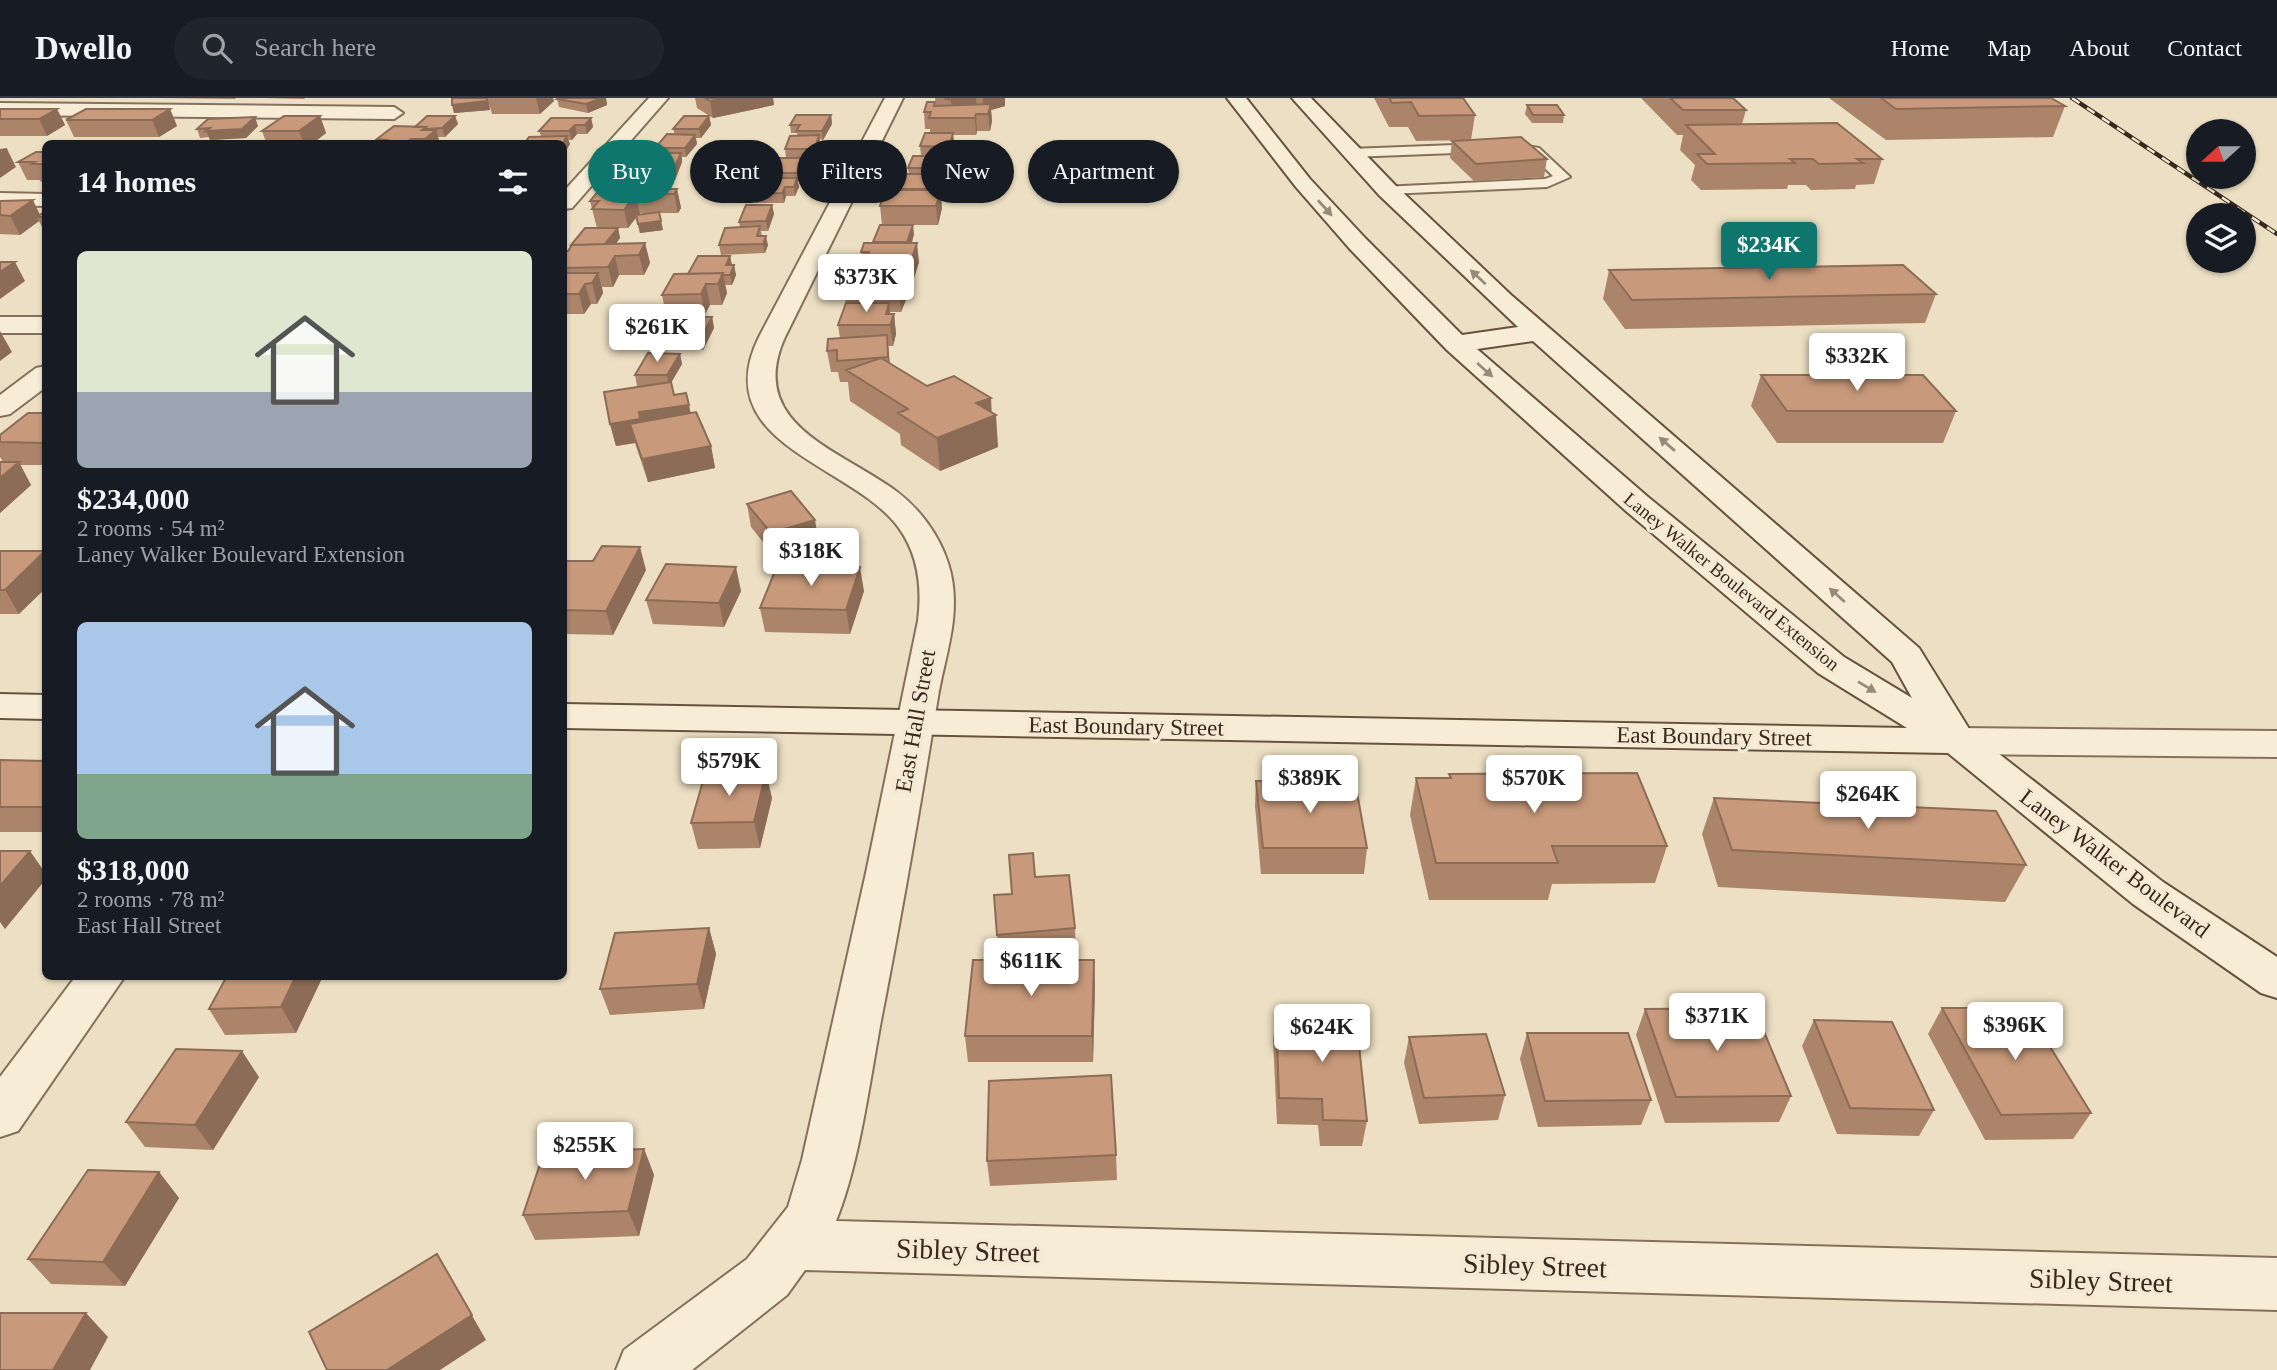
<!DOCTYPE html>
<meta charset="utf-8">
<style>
:root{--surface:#171b24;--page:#20242c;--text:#f1f3f6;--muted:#9ea1a6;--line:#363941;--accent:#0f766e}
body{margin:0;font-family:Georgia,serif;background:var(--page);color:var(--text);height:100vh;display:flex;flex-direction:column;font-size:26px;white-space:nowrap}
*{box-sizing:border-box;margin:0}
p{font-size:23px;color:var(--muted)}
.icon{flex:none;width:38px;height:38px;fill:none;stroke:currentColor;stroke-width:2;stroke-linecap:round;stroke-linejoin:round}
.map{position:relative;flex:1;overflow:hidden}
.drawer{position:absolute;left:42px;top:42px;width:525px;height:840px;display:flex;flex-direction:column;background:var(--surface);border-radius:10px;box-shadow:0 2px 5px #0004}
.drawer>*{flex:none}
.guide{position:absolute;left:588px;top:42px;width:665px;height:63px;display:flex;gap:14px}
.needle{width:46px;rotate:249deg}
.tools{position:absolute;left:2186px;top:21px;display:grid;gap:14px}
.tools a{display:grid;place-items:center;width:70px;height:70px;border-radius:50%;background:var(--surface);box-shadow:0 2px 5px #0004;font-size:35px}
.price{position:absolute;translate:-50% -60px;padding:0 16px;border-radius:7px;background:#fff;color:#222;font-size:23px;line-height:46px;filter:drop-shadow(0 2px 4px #0008)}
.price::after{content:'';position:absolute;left:50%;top:42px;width:21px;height:16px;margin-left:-10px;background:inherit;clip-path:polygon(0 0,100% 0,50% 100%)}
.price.selected{background:var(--accent);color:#fff}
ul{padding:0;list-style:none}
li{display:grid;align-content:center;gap:14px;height:371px;padding:0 35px}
li span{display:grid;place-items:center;height:217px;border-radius:10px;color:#555}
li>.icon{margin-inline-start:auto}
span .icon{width:126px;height:126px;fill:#fffc;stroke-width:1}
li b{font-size:30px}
h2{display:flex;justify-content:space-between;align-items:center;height:84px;padding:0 35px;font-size:30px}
.tag{padding:0 24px;border-radius:32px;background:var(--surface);box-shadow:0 2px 5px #0004;font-size:24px;line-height:63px}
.tag.selected{background:var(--accent);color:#fff}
header{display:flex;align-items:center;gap:42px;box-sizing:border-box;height:98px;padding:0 35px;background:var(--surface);border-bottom:2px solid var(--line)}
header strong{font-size:33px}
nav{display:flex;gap:38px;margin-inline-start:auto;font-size:24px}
.search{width:490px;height:63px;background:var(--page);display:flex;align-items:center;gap:18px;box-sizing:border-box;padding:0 24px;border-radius:38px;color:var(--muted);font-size:26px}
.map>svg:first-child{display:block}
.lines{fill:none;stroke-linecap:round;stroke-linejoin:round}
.lane-casing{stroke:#85715b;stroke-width:4}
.street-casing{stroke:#85715b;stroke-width:4}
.secondary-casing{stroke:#67523e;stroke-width:4}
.lane{fill:#f7edd6;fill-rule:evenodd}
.street{fill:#f7edd6;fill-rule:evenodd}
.secondary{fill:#f7edd6;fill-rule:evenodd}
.rail-casing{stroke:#36291e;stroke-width:4.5}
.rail{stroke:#f4e9d2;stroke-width:2.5;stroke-dasharray:9;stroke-linecap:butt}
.wall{fill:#ac846a;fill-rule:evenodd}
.shaded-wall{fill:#8c6c56}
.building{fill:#c89a7b;stroke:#8c6c56;stroke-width:2}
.oneway{fill:#968b7a}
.labels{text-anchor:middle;stroke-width:7;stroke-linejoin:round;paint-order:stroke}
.far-street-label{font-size:19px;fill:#36291e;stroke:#f4e9d2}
.street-label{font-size:23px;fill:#36291e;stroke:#f4e9d2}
.near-street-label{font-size:28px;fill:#36291e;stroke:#f4e9d2}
</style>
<header>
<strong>Dwello</strong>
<div class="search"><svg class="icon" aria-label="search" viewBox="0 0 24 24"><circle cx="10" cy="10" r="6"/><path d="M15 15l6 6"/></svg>Search here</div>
<nav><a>Home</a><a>Map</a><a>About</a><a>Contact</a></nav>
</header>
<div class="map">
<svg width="2277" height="1272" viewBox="0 0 2277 1272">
<rect width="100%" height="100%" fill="#ecdfc3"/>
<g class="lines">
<g class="lane-casing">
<path id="lane" d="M1508,45l31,5 31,29 -23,10 -160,7 -5,-1 -2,-3 2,-3 163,-8 8,-3 -23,-22 -22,-3 -158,6 -7,-4 7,-4z"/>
</g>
<g class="street-casing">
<path id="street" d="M649,0h19l-96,110 -8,1v-18z
M885,0h18l-118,239c-40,88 56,113 111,154 24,18 43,44 52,72 6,18 7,38 5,57 -3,28 -12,55 -16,83 -16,99 -33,198 -52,297 -14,68 -23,157 -49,221l1441,37v52l-1472,-40 -18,25 -95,75h-76l8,-20 123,-91 41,-52 14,-47 64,-287 52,-252c4,-33 1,-65 -19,-93 -46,-64 -193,-83 -140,-191z
M0,5l394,4 9,6 -9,6 -394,-4z
M0,95l46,1v12l-46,-1z
M0,219h46v16h-46z
M46,268v21l-36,27 -10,2v-21l36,-27z
M1957,630l320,3v26l-320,-3 -14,-4 -5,-9 5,-9z
M76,878h49l-107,155 -18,6v-60z"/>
</g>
<g class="secondary-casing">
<path id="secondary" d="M1227,0h19l64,81 56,60 96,96 56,-8 -139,-132 -87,-97h19l84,87 116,110 408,353 52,84 192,150 114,75v41l-16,-5 -128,-89 -185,-151 -1384,-25v-24l1343,24 -89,-55 -192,-162 -179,-161 -97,-101 -54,-62zM1533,243l359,321 20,36 -68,-41 -196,-160 -171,-148z
M0,596l46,1v24l-46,-1z"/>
</g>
<use href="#lane" class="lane"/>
<use href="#street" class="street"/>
<use href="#secondary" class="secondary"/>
<g class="rail-casing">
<path id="rail" d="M2072,0l205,136"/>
</g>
<use href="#rail" class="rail"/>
</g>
<path class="wall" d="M154,0h82l-1,1z
M262,0h43l-1,1z
M452,0h101l1,3 -14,13h-48l-3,-11 1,7 -36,3z
M559,0h47l1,7 -19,8 -29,-6 -2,-8z
M695,0h78l1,7 -61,13 -16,-10z
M935,0h70v8l-14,4 1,11 -2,10h-13l-1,4h-23l1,7 -4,13h-29l-1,-9 10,-13v-4h-5l-1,-17 11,-10 1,4z
M1374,0h89l12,17 -4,25 -55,1 -8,-14h-19z
M1641,0h92l13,12 -4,14 140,35 -8,25 -18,1 -1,4 -44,1 -5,-5h-18l-1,4 -86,1 -10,-10 4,-15 -15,-15 3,-15h-6z
M1829,0h222l14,8 -12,31 -167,3z
M1527,7l37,10 -1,8h-31l-7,-9z
M0,11h57l8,16 -18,11h-47z
M170,11l7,17 -18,11h-85l-8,-17z
M831,17l1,9 -9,16 -3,-1v5l-4,13 -30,1 -1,-9 12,-13v-3h-6l-1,-8z
M320,18l6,17 -14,11h-70l24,-2 -4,-11z
M455,18l3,8 -13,13h-7l2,7h-62l-1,-5 38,-12z
M709,18l2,9 -10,13h-5l1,6 -11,13h-4v5l-7,18h-11l1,9h12l4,19 -3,5h-19l4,17 -23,3 -4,-16 -8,11h-10l2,10 -4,6 29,-1 5,20 -6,12h-25l-6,12h-11l1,6 -6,11h-6l-7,10h-20v-63h4l29,-23 -7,-27 35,-12 20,-12 -2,-6 13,-18 -1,-5 20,-13 -2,-6zM640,115h16l-18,2z
M591,20l2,9 -6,7h-10l-5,6h-4l2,4 -5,8h-1v-8h-40l17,-8 -2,-5z
M258,28l-12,12 -36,2 -1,-3 -9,1 -3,-9z
M1452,43l95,18 -3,18 -70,4 -24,-23z
M46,54v30h-5l-1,-2h-13l-9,-18z
M949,67l-4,12h-10l1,6 -2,7 8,18 -4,17h-31l7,9 -2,9 7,19 -6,19h-5l1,11 -8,20h-11v2h4l2,20 -3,12h-5l2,17 37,23 65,27 6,34 -58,24 -39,-26 -1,-11 -50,-33 -2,-19h-8l-2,-10h-7l-4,-21 13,-13 -2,-13 8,-21 -2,-13 19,-19 -2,-20 12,-9 9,-18 -2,-19 29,-32 -1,-6z
M807,69l-9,15 1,5 -4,9h-9l-2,7h-28l-2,-9 11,-16 -1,-5z
M0,103l46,16v18l-7,-14 -19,14 -20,-1z
M772,107l2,9 -6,17h-7l1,5 6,9 -3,8 -44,2 -2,-10 21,-18 -1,-5z
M730,158l2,9h2l2,10 -4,10h-7l2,8 -5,12h-12l-5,9 -39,1 -4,-20 26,-21z
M1609,172l327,24 -11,29 -300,6 -22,-30z
M712,219l2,11 -11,22h-38l-2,-10z
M680,256l2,10 -11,19 3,12 17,18 20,33 4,22 -67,14 -13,-39 -19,3 -6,-22 37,-38h-10l-2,-11z
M1761,277l195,36 -13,32h-166l-26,-37z
M46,315v52h-26l11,20 -31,28v-51h3l-3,-5v-22z
M747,406l72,39 -44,14 -24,-30z
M0,453l19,63h-19z
M564,463l82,9 -33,65 -49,-1z
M741,493l-17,36 -71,-3 -7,-24z
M864,493l-14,43 -85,-2 -5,-24z
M0,662l46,1v71h-46z
M1449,676l218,72 -12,37 -103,1 -4,16h-119l-19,-85 6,-37h33z
M1256,683l111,67 -3,26h-103l-6,-68z
M772,700l-12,50 -62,1 -7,-26z
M1714,700l312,67 -21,37 -287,-15 -16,-53z
M1035,779l40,51 1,26 -68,6h86l1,26 -2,76h-125l-3,-26 35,-76 -3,-25 15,-41z
M709,830l7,26 -12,55 -94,6 -10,-26z
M323,878l-27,57 -71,2 -16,-26z
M1942,910l149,105 -18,26 -88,1 -57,-106z
M1645,911l146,87 -12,26 -114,1 -29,-88z
M1276,916l91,107 -5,25h-42l-2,-21 -41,-1 -4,-84z
M1814,922l120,90 -15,26 -82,-2 -35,-88z
M1527,935l124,67 -10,25 -103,2 -18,-68z
M1409,939l96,58 -7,25 -79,4 -15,-61z
M259,979l-46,73 -68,-3 -19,-25z
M644,1051l10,26 -15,61 -104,4 -12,-25z
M1116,1057l1,25 -127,6 -3,-25z
M159,1074l20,26 -54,88 -74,-2 -23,-25z"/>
<path class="shaded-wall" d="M487,0l2,5 1,7 -36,3 -2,-8z
M536,0h17l1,3 -14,13z
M601,0h5l1,7 -19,8 -2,-9z
M725,0h48l1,7 -61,13 -3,-17z
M960,0h16l1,12 -25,7 -1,-17z
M983,0h22v8l-14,4 1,11 -2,10 -2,-17 -5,-2z
M57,11l8,16 -18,11 -8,-17z
M170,11l7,17 -18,11 -7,-17z
M976,16l1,17 -1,4 -1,-17z
M831,17l1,9 -9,16 -1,-9z
M320,18l6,17 -14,11h-8l-5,-13z
M455,18l3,8 -13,13 -3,-9z
M709,18l2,9 -10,13 -2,-9z
M255,19l3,9 -12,12 -36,2 -4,-9z
M591,20l2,9 -6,7 -2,-9z
M575,27l2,9 -5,6 -3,-9z
M426,29l2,9 8,-6 4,14h-13l-5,-14z
M953,35l1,9 -4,13 -1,-8z
M695,37l2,9 -11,13 -1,-9z
M819,37l1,9 -4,13 -1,-8z
M567,38l3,8 -5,8 -2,-9z
M411,41l2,5h-8z
M7,51l9,18 -16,11v-24z
M681,55l1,9 -7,18 -2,-10z
M948,58l1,9 -4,12 -1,-9z
M806,60l1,9 -8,15 -1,-9z
M935,76l1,9 -4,16 -1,-10z
M663,79l2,9 -1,2 2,6 -8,-7z
M797,80l2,9 -4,9 -1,-9z
M785,89l1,9 -2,7 -2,-10z
M677,91l4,19 -3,5 -4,-19z
M941,92l1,18 -4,17 -2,-19z
M635,96l5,19 -12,15 -4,-18z
M33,102l8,17h-5l3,4 -19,14 -10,-19z
M772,107l2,9 -6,17 -2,-10z
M661,123l2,9 -23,3 -2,-9z
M913,127l1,9 -5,18 -2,-10z
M618,130l2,10 -13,17 -3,-10z
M766,138l2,9 -3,8 -2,-9z
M645,145l5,20 -6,12 -5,-20z
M917,145l2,19 -6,19 -2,-20z
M615,158l4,19 -6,12 -5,-20z
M730,158l2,10 -6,-1z
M15,164l10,19 -25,18v-27z
M734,167l2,10 -4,10 -2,-10z
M907,174l2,20 -8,20 -2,-20z
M598,175l5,20 -6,11 -5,-21z
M723,175l4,20 -5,12 -4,-21z
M585,186l6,20 -7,10 -5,-20z
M706,186l4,21 -5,9 -4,-20z
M889,205l2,20 3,-9 2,20 -3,12 -3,-21 -4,-11z
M712,219l2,11 -11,22 -2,-11z
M0,233l12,21 -12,9z
M887,237l2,21 1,23 -2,-22z
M680,256l2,10 -13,22 -2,-11z
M991,300l1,19 4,-2 2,32 -58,24 -3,-33 39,-35z
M689,307l5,22 -64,-3 5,19 -19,3 -6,-22 29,-12z
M711,348l4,22 -67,14 -6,-23z
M19,364l12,23 -31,28v-35z
M815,422l4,23 -44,14 -4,-24z
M640,449l6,23 -33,65 -7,-24z
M45,453l1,37 -27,26 -14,-24z
M736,469l5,24 -17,36 -5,-24z
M860,469l4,24 -14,43 -4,-24z
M766,674l6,26 -12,50 -6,-26z
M30,753l16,23v5l-41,50 -5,-7v-36z
M709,830l7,26 -12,55 -7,-25z
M1094,862l1,26 -2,76 -1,-26z
M296,878h27l-27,57 -15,-26z
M242,953l17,26 -46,73 -18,-25z
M644,1051l10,26 -15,61 -11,-25z
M159,1074l20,26 -54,88 -22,-24z
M437,1156l49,86 -46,30h-53z
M86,1215l22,24 -18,33h-37z"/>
<path class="building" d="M452,0h35v3l-35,4z
M559,0h42l-15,6 -29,-5z
M705,0h20l-15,3z
M944,0h16l-9,2z
M1389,0h74l12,17 -56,1 -8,-14 -19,1z
M1670,0h63l13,12h-63z
M1881,0h170l14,8 -169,3z
M927,4h8l-1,4 57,-2 -3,10h-12l-1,4h-46l2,-6h-7z
M1527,7h30l7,10h-31z
M0,11h57l-18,10h-39z
M86,11h84l-18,11h-86z
M796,17h35l-9,16h-26l4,-6h-10z
M284,18h36l-21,15h-37z
M427,18h28l-13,12 -16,1v-2h-11z
M684,18h25l-10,13h-26z
M255,19l-13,12 -36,2 4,-3 -13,1 11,-10z
M551,20h40l-6,7h-10l-6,6h-30z
M1837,25l45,36h-25l6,4 -44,1 -6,-5h-23l5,4 -88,1 -10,-10h18l-29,-29z
M394,28l32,1 -4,3h14l-11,9h-14l-6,4h-23l5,-3 -10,-1z
M925,35h28l-4,14 -29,-1z
M667,36l28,1 -10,13h-30z
M819,37l-4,14h-30l5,-13z
M567,38l-4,7 -39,1 5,-7z
M1521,39l26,22 -71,5 -24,-23z
M244,44h36l-2,2h-36z
M7,51l-7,5v-4z
M36,54h10v12h-14l3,-2h-17z
M652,55h29l-8,17 -30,1z
M913,58h35l-4,12h-36z
M773,60h33l-8,15h-34z
M898,76h37l-4,15h-37z
M663,79l-5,10h6l-1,2h-38l6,-11z
M761,80h36l-3,9h-9l-3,6 -28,1z
M600,91h77l-3,5h-39l-11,16 -32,-1 7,-8h-9z
M885,92h56l-5,16h-56z
M33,102l-23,16 -10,-1v-14z
M746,107h26l-6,16 -27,1z
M46,113v6h-10z
M659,114l2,9 -23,3 -2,-9z
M880,127h33l-6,17h-34z
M760,128l-3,10h9l-3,8 -44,1 6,-17z
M585,130h33l-13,16 -34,1z
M645,145l-6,12 -24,1 -7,11 -44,1v-17h4l4,-6z
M864,145h53l-6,18h-45l3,-9h-8z
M698,158h32l-4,9h8l-4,10h-8l1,-2 -35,1z
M0,164h15l-15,10z
M1903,167l33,29 -304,6 -23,-30z
M853,174h54l-8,20 -55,-1z
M564,175h34l-6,10 -7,1 -6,10h-15z
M723,175l-5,11h-12l-5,10 -39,1 12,-21z
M846,205h43l-3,11h8l-4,11h-52z
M674,219h38l-11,22 -38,1z
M887,237l1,22 -51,4v-11l-10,1 1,-12z
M648,255l32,1 -13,21h-32z
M881,260l46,28 27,-10 37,22 -15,5 20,12 -59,23 -39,-25 10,-4 -62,-39z
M1761,277h162l33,36h-169z
M671,284l3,13 12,-2 3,12 -50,7 1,7 -30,5 -6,-32z
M696,314l15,34 -69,13 -12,-35z
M28,315h18v30l-46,-1v-7z
M0,364h19l-19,16z
M791,393l24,29 -44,13 -24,-29z
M602,448l38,1 -34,64 -42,-1v-49h29z
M0,453h45l-40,39h-5z
M666,466l70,3 -17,36 -73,-3z
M777,468l83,1 -14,43 -86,-2z
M0,662l46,1v46h-46z
M766,674l-12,50 -63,1 14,-49z
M1637,675l30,73h-115l6,17h-122l-20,-85h35l-2,-4z
M1256,683h99l12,67h-104z
M1714,700l282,13 30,54 -294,-15z
M0,753h30l-30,35z
M1033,755l2,24 34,-2 6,53 -78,7 -3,-40 18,-1 -3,-39z
M709,830l-12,56 -97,5 15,-56z
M973,862h121l-2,76h-127z
M227,878h69l-15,31 -72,2z
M1754,910l37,88 -115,1 -31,-88z
M1942,910h84l65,105 -90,2z
M1276,916l80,3 11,104 -44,-1 -1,-21 -43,-1z
M1814,922l78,2 42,88 -84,-2z
M1527,935h101l23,67 -106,1z
M1486,936l19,61 -81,3 -15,-61z
M176,951l66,2 -47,74 -69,-3z
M1111,977l5,80 -129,6 2,-80z
M644,1051l-16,62 -105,4 21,-63z
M88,1072l71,2 -56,90 -75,-3z
M437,1156l35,61 -85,55h-60l-18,-38z
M0,1215h86l-33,57h-53z"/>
<defs><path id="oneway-solid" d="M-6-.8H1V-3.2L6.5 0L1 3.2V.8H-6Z" transform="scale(1.75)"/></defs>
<g class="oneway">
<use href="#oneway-solid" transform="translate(1325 110) rotate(48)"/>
<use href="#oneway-solid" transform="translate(1478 179) rotate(-137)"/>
<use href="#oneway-solid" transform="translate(1485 272) rotate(42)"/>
<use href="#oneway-solid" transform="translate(1667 346) rotate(-139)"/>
<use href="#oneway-solid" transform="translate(1837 497) rotate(-138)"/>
<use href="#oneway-solid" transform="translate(1867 589) rotate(31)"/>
</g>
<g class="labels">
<g class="far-street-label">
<text transform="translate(1732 483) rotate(39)" y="7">Laney Walker Boulevard Extension</text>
</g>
<g class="street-label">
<text transform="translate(915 623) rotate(-80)" y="8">East Hall Street</text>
<text transform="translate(1126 628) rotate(1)" y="8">East Boundary Street</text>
<text transform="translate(1714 638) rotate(1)" y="8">East Boundary Street</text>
<text transform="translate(2115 765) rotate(37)" y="8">Laney Walker Boulevard</text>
</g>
<g class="near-street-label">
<text transform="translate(968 1152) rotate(2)" y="10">Sibley Street</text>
<text transform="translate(1535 1167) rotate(2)" y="10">Sibley Street</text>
<text transform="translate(2101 1182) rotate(2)" y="10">Sibley Street</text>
</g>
</g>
</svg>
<div class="tools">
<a><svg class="needle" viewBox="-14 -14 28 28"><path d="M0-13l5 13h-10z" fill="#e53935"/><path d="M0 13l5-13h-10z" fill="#9ea1a6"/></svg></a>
<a><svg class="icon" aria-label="layers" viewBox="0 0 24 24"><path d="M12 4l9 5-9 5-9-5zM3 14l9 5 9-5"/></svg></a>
</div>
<b class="price selected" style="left:1769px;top:184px">$234K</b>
<b class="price" style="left:866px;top:216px">$373K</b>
<b class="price" style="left:657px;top:266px">$261K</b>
<b class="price" style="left:1857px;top:295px">$332K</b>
<b class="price" style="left:811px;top:490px">$318K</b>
<b class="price" style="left:729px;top:700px">$579K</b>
<b class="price" style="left:1310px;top:717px">$389K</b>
<b class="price" style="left:1534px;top:717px">$570K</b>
<b class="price" style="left:1868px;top:733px">$264K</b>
<b class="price" style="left:1031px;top:900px">$611K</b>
<b class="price" style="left:1717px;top:955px">$371K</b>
<b class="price" style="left:2015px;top:964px">$396K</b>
<b class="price" style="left:1322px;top:966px">$624K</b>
<b class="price" style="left:585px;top:1084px">$255K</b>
<div class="guide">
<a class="tag selected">Buy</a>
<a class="tag">Rent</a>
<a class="tag">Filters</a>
<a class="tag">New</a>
<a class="tag">Apartment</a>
</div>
<section class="drawer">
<h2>14 homes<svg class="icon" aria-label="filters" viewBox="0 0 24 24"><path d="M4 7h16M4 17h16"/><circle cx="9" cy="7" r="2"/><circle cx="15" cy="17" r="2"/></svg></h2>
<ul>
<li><span style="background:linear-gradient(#dfe7d0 65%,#9aa5b1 0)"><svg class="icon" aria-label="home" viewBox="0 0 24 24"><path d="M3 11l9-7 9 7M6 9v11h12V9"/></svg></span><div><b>$234,000</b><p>2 rooms · 54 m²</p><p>Laney Walker Boulevard Extension</p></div></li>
<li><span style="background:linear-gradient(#a9c7e8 70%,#7fa58c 0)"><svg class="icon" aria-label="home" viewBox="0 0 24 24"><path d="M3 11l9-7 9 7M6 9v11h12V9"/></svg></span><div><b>$318,000</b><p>2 rooms · 78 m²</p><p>East Hall Street</p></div></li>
</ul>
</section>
</div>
